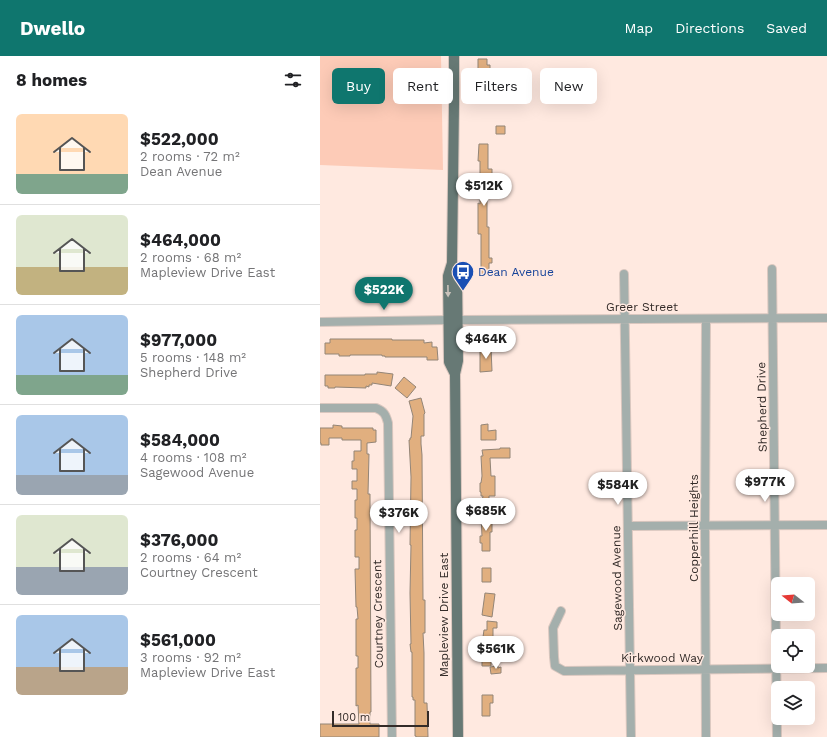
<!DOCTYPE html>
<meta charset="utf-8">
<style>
:root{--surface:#fff;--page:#f6f6f6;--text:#202124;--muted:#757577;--line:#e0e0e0;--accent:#0f766e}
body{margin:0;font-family:"Work Sans",sans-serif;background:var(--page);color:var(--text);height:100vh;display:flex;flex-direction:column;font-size:15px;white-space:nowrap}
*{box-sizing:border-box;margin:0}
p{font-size:13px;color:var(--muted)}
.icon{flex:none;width:22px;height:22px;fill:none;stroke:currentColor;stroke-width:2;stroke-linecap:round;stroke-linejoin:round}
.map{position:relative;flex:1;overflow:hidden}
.sheet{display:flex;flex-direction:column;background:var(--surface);width:320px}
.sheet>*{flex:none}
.top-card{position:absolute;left:12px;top:12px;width:380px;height:36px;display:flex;gap:8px}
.needle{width:26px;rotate:287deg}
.buttons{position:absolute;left:451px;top:521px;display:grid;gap:8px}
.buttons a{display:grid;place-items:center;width:44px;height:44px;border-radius:6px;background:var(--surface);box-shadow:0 4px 16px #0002;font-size:20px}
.scale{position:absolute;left:12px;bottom:10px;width:97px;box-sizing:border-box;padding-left:4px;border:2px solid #332b28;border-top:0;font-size:11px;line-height:14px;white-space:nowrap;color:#332b28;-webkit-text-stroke:3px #ffe9e0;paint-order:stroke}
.price{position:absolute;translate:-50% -34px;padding:0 9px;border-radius:14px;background:#fff;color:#222;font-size:13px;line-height:26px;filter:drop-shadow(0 1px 2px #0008)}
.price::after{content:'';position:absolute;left:50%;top:24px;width:12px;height:9px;margin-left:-6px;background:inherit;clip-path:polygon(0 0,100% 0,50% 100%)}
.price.current{background:var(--accent);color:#fff}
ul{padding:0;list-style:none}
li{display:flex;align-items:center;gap:12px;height:100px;padding:0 16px}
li+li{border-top:1px solid var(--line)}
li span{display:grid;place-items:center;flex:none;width:112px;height:80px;border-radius:6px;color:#555}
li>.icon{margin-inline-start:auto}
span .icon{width:48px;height:48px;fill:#fffc;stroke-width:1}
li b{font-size:17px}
h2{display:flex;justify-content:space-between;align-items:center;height:48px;padding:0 16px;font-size:17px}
.chip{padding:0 14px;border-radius:6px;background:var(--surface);box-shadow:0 4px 16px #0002;font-size:14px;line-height:36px}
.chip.current{background:var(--accent);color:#fff}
header{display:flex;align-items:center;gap:24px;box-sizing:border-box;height:56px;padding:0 20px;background:var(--accent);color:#fff}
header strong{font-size:19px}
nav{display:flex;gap:22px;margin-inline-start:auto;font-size:14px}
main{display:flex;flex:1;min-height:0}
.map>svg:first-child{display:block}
.green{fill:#fdcbb7}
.building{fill:#e1af7f;stroke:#938577}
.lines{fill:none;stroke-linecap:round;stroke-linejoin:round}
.minor-casing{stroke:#dac7bf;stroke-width:10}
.major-casing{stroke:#dac7bf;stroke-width:12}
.minor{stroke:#a4afac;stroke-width:8}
.major{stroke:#677975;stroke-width:10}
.oneway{fill:#cac2bb}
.labels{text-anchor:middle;stroke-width:3;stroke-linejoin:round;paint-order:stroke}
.transit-label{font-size:12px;fill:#164399;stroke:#ffe9e0;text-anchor:start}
.street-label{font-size:12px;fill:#332b28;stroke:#ffe9e0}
</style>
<header>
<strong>Dwello</strong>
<nav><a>Map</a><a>Directions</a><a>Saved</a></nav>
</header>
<main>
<section class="sheet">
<h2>8 homes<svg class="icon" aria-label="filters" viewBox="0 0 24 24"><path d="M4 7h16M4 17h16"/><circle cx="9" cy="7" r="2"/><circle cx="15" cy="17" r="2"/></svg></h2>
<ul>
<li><span style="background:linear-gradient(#ffd9b3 75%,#7fa58c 0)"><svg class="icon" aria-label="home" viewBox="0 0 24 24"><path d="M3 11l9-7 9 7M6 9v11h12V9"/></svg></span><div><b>$522,000</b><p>2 rooms · 72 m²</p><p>Dean Avenue</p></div></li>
<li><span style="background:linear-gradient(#dfe7d0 65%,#c2b280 0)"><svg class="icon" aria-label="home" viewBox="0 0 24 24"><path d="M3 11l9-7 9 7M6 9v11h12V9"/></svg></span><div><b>$464,000</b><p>2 rooms · 68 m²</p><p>Mapleview Drive East</p></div></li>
<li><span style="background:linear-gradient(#a9c7e8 75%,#7fa58c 0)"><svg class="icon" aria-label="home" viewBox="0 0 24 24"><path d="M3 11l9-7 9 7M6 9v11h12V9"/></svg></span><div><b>$977,000</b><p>5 rooms · 148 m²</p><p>Shepherd Drive</p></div></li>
<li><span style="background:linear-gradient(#a9c7e8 75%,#9aa5b1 0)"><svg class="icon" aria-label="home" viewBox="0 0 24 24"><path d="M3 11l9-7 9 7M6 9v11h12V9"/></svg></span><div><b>$584,000</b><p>4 rooms · 108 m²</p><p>Sagewood Avenue</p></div></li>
<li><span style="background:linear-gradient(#dfe7d0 65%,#9aa5b1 0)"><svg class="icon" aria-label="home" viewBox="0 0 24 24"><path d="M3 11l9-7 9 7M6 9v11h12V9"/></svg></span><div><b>$376,000</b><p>2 rooms · 64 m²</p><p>Courtney Crescent</p></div></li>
<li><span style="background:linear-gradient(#a9c7e8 65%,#b9a48a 0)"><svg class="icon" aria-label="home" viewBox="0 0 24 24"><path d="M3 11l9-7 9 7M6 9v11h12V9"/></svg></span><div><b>$561,000</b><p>3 rooms · 92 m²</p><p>Mapleview Drive East</p></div></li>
</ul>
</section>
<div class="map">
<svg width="507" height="681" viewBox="0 0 507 681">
<rect width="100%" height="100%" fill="#ffe9e0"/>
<path class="green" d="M0,0h121l2,114 -123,-5z"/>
<path class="building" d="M158,3h9v6h3v6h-3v8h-9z
M176,70h9v8h-9z
M159,88h9v25h4v16h-2v5h-3v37h2v31h3v5h-3v11h-8v-40h-3v-31l2,1v-43h-2z
M10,283h62v1h32v3l8,-1v5h5l1,13h-11v-3h-42v-1h-3v-1h-32v1h-11v-2h-14v-11h5z
M160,292h11l1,23 -12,1z
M57,316l16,2 -2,12 -19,-3v2h-3v2l-3,-1v2l-31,-1v1h-7v-2h-3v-11h40v-1h12z
M84,321l12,10 -9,11 -12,-10z
M101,342l4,15 -1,1v22h-3v8l1,11 1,145h2v33h-2l1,20v50h3l1,34h-12v-1h-1v-36h-2v-3h-1v-45h-1l-1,-8h1l-1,-51 1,-48h-1l1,-68 -2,-37h1v-2h1l2,-22 -4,-15z
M168,368v7l8,-1v10h-15v-15z
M13,369l9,1v2h31v2h3v12l-9,1v11h2l-1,40h2l1,218h-1v12h9v13h-59v-13h39l-1,-19 -2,1v-38h2v-12h-2v-37h2l-1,-12h-1l-1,-38h4v-12h-4v-27h2v-12h-2v-18h2v-11h-5v-8h5v-12h-5v-8h2v-10h7v-11h-19v-2h-13v7h-8v-2h-1v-15h13z
M180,392h10v10h-20l1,18h4v20h-6v5h-7l1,-5h-2v-4h-1v-9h1l1,-7 -1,-20h2l-1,-6 18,-1z
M172,458v18h-2v19h-8v-8h-2v-7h2l-1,-21z
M162,512h9v14h-9z
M165,537l10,1 -3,23 -10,-2z
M167,565l10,1v6h-4v11h-2v27h-9v-29h1l1,-7h3z
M178,610v2l3,-1v6l-10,1 -1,-7z
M162,639h11v8h-3v13h-8z"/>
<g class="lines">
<g class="minor-casing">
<path id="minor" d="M452,213l5,468
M304,218l7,463
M138,264l369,-2
M0,266l129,-2
M0,352h56c8,3 10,7 12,15l4,314
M308,470l199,-1
M241,555l-8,17 1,29 1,9 9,5 263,-3
M386,681l-1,-211 1,-207"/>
</g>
<g class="major-casing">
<path id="major" d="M134,0v48l-2,159 -4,13 1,86 6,12
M132,207l5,12 1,86 -3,13 3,363"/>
</g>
<use href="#minor" class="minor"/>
<use href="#major" class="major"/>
</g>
<defs><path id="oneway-solid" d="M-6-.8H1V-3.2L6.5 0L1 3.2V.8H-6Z"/></defs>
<use class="oneway" href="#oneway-solid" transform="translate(128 235) rotate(89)"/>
<defs>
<g id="bus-pin" transform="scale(1.15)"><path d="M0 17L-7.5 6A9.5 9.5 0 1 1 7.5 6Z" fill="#1a4fb4" stroke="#ffe9e0"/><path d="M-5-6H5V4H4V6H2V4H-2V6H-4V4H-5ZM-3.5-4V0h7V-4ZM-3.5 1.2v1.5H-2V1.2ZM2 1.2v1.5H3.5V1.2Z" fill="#fff"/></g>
</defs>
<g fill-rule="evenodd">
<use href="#bus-pin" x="143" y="216"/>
</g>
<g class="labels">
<g class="transit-label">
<text x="158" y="220">Dean Avenue</text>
</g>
<g class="street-label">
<text x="322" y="255">Greer Street</text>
<text transform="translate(442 351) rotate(-91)" y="4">Shepherd Drive</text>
<text transform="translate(374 472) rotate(-90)" y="4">Copperhill Heights</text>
<text transform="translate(297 522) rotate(-91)" y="4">Sagewood Avenue</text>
<text transform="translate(58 558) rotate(-91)" y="4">Courtney Crescent</text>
<text transform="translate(124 559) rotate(-90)" y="4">Mapleview Drive East</text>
<text x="342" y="606">Kirkwood Way</text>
</g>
</g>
</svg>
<div class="buttons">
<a><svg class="needle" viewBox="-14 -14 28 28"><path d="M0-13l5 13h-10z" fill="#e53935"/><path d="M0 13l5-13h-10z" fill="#757577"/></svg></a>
<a><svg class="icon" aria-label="locate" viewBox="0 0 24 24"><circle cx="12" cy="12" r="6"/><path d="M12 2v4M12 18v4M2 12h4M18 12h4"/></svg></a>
<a><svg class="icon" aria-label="layers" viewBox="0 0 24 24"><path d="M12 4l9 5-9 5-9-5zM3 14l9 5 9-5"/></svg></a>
</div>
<div class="scale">100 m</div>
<b class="price" style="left:164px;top:151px">$512K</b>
<b class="price current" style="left:64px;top:255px">$522K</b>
<b class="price" style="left:166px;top:304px">$464K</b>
<b class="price" style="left:445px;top:447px">$977K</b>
<b class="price" style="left:298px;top:450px">$584K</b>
<b class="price" style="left:166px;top:476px">$685K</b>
<b class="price" style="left:79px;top:478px">$376K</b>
<b class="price" style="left:176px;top:614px">$561K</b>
<div class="top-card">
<a class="chip current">Buy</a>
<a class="chip">Rent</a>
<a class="chip">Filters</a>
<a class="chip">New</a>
</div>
</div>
</main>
